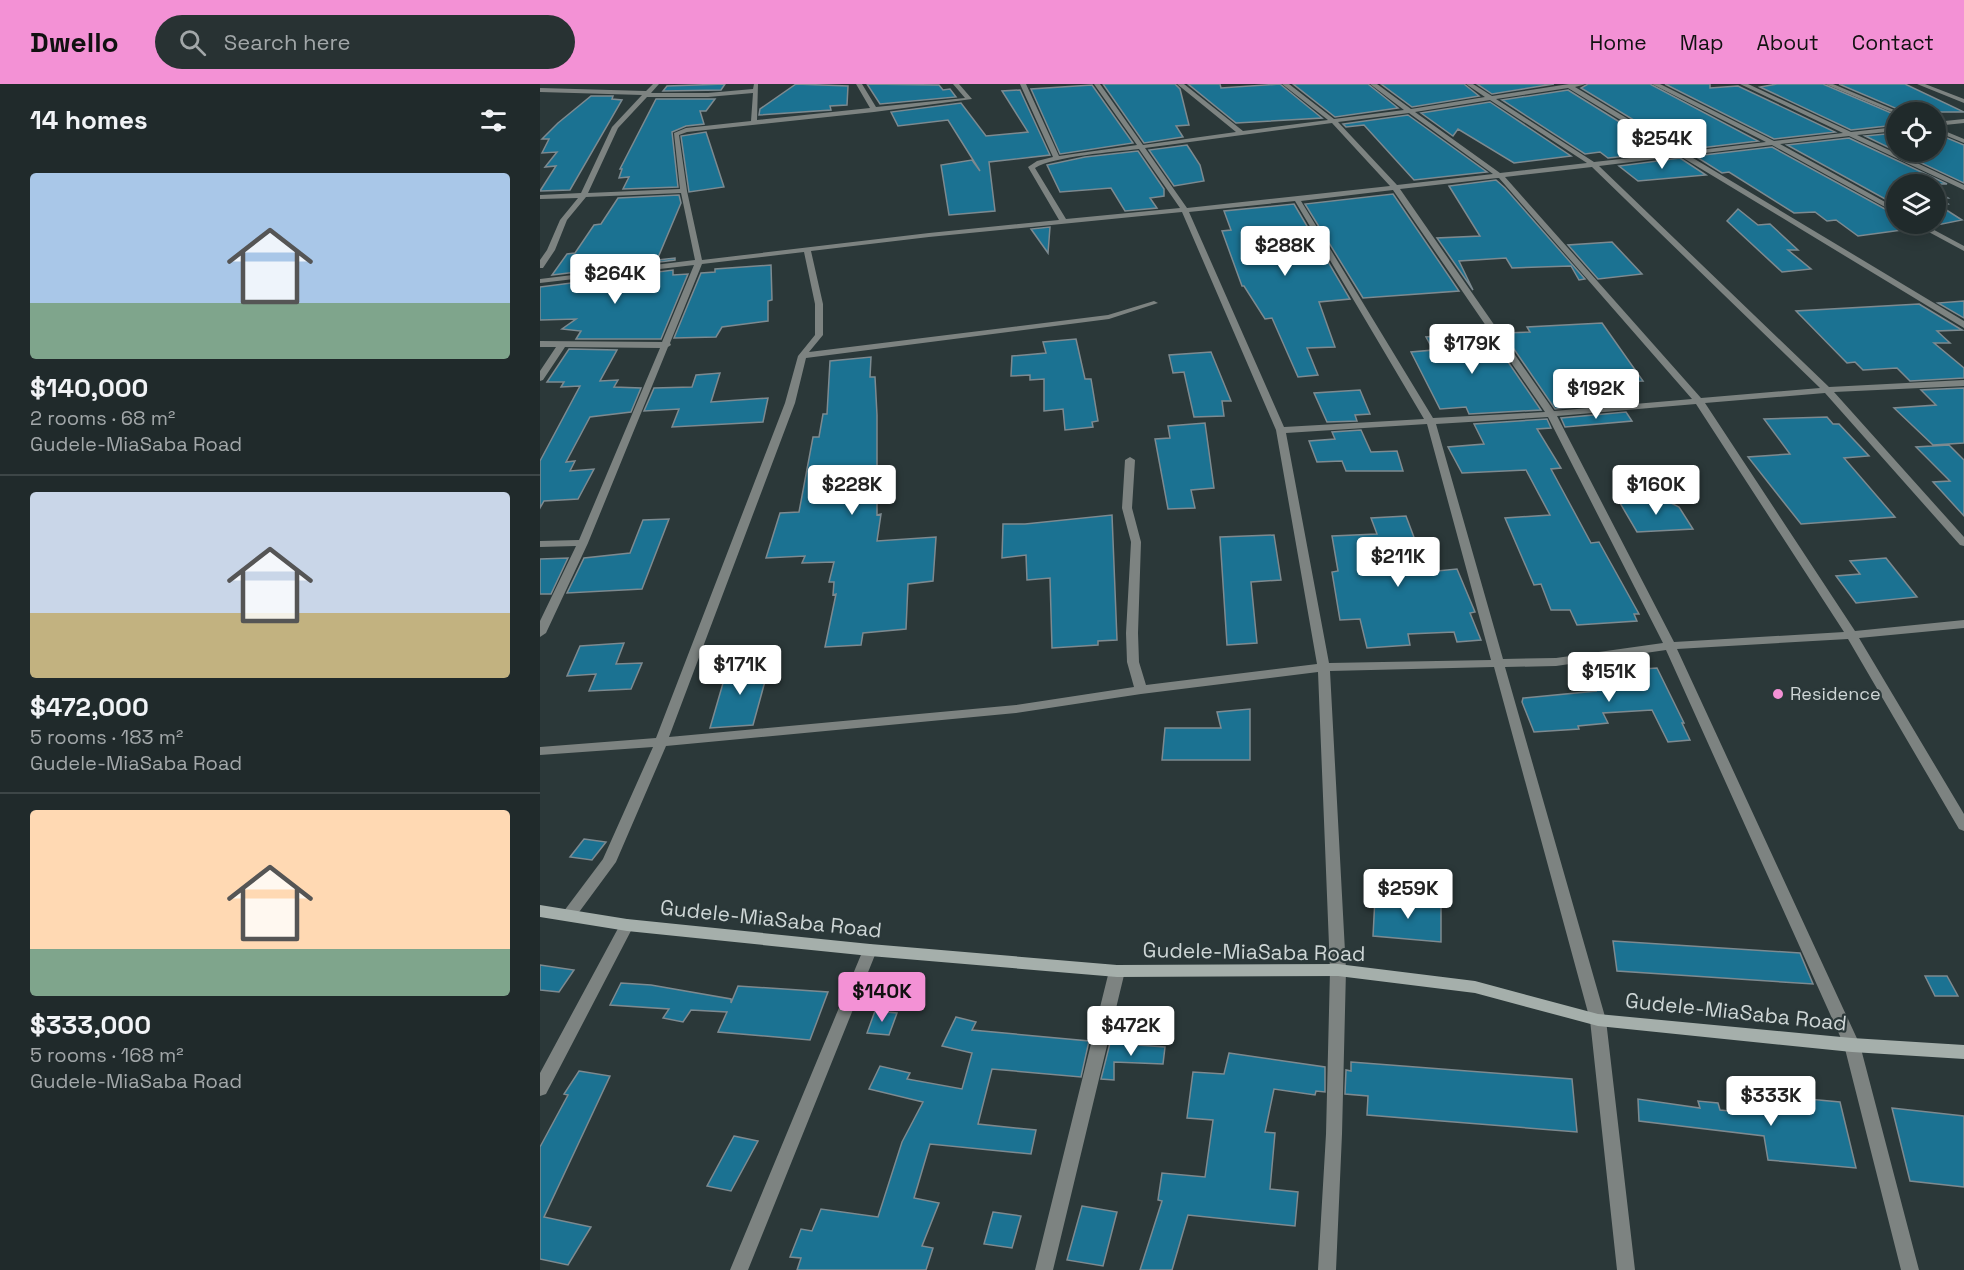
<!DOCTYPE html>
<meta charset="utf-8">
<style>
:root{--surface:#202a2b;--page:#283233;--text:#f1f3f6;--muted:#a2a7a9;--line:#3d4647;--accent:#f391d5}
body{margin:0;font-family:"Space Grotesk",sans-serif;background:var(--page);color:var(--text);height:100vh;display:flex;flex-direction:column;font-size:22px;white-space:nowrap}
*{box-sizing:border-box;margin:0}
p{font-size:20px;color:var(--muted)}
.icon{flex:none;width:33px;height:33px;fill:none;stroke:currentColor;stroke-width:2;stroke-linecap:round;stroke-linejoin:round}
.map{position:relative;flex:1;overflow:hidden}
.panel{display:flex;flex-direction:column;background:var(--surface);width:540px}
.panel>*{flex:none}
.controls{position:absolute;left:1346px;top:18px;display:grid;gap:12px}
.controls a{display:grid;place-items:center;width:60px;height:60px;border-radius:50%;background:var(--surface);box-shadow:0 3px 15px #0003,0 0 0 2px var(--line);font-size:30px}
.price{position:absolute;translate:-50% -51px;padding:0 14px;border-radius:6px;background:#fff;color:#222;font-size:20px;line-height:39px;filter:drop-shadow(0 2px 3px #0008)}
.price::after{content:'';position:absolute;left:50%;top:36px;width:18px;height:14px;margin-left:-9px;background:inherit;clip-path:polygon(0 0,100% 0,50% 100%)}
.price.on{background:var(--accent);color:#111}
ul{padding:0;list-style:none}
li{display:grid;align-content:center;gap:12px;height:318px;padding:0 30px}
li+li{border-top:2px solid var(--line)}
li span{display:grid;place-items:center;height:186px;border-radius:6px;color:#555}
li>.icon{margin-inline-start:auto}
span .icon{width:108px;height:108px;fill:#fffc;stroke-width:1}
li b{font-size:26px}
h2{display:flex;justify-content:space-between;align-items:center;height:72px;padding:0 30px;font-size:26px}
header{display:flex;align-items:center;gap:36px;box-sizing:border-box;height:84px;padding:0 30px;background:var(--accent);color:#111}
header strong{font-size:28px}
nav{display:flex;gap:33px;margin-inline-start:auto;font-size:21px}
.search{width:420px;height:54px;background:var(--page);display:flex;align-items:center;gap:15px;box-sizing:border-box;padding:0 21px;border-radius:33px;color:var(--muted);font-size:22px}
main{display:flex;flex:1;min-height:0}
.map>svg:first-child{display:block}
.building{fill:#1b7292;stroke:#7d8a90;stroke-width:1.5}
.lines{fill:none;stroke-linecap:round;stroke-linejoin:round}
.street{fill:#7d8381;fill-rule:evenodd}
.secondary{fill:#a5afab;fill-rule:evenodd}
.poi-dot{fill:#f391d5;stroke:#2b3839;stroke-width:2}
.labels{text-anchor:middle;stroke-width:4.5;stroke-linejoin:round;paint-order:stroke}
.poi-label{font-size:18px;fill:#ced6d6;stroke:#2b3839;text-anchor:start}
.near-street-label{font-size:21px;fill:#ced6d6;stroke:#2b3839}
</style>
<header>
<strong>Dwello</strong>
<div class="search"><svg class="icon" aria-label="search" viewBox="0 0 24 24"><circle cx="10" cy="10" r="6"/><path d="M15 15l6 6"/></svg>Search here</div>
<nav><a>Home</a><a>Map</a><a>About</a><a>Contact</a></nav>
</header>
<main>
<section class="panel">
<h2>14 homes<svg class="icon" aria-label="filters" viewBox="0 0 24 24"><path d="M4 7h16M4 17h16"/><circle cx="9" cy="7" r="2"/><circle cx="15" cy="17" r="2"/></svg></h2>
<ul>
<li><span style="background:linear-gradient(#a9c7e8 70%,#7fa58c 0)"><svg class="icon" aria-label="home" viewBox="0 0 24 24"><path d="M3 11l9-7 9 7M6 9v11h12V9"/></svg></span><div><b>$140,000</b><p>2 rooms · 68 m²</p><p>Gudele-MiaSaba Road</p></div></li>
<li><span style="background:linear-gradient(#c9d6e8 65%,#c2b280 0)"><svg class="icon" aria-label="home" viewBox="0 0 24 24"><path d="M3 11l9-7 9 7M6 9v11h12V9"/></svg></span><div><b>$472,000</b><p>5 rooms · 183 m²</p><p>Gudele-MiaSaba Road</p></div></li>
<li><span style="background:linear-gradient(#ffd9b3 75%,#7fa58c 0)"><svg class="icon" aria-label="home" viewBox="0 0 24 24"><path d="M3 11l9-7 9 7M6 9v11h12V9"/></svg></span><div><b>$333,000</b><p>5 rooms · 168 m²</p><p>Gudele-MiaSaba Road</p></div></li>
</ul>
</section>
<div class="map">
<svg width="1424" height="1186" viewBox="0 0 1424 1186">
<rect width="100%" height="100%" fill="#2b3839"/>
<path class="building" d="M185,0l-4,6 -58,1 4,-5z
M256,0l52,2 -1,19 -17,1 1,4 -72,5 1,-6z
M327,0l72,1 4,5 7,-1 6,8 -76,7z
M563,0h72l5,5 9,36 -13,1 7,11 -39,6z
M648,0h32l1,4 59,-4 42,34 -86,5z
M753,0h75l30,24 -63,9z
M841,0h83l15,12 -67,11z
M937,0h77l-62,10z
M1048,0h62l108,57 -75,9 -102,-62z
M1125,0h45v4l28,-2 97,46 -61,7z
M1237,0h46l73,31v10l-45,5 -91,-43z
M1299,0h66l59,28h-63l-1,-2z
M552,1l41,58 -73,11 -29,-65z
M480,6l30,65 -61,7 6,49 -46,4 -8,-50 31,-5 8,11 -32,-51 -50,6 -7,-14 70,-9 25,33 42,-4 -26,-41z
M1028,6l100,62 -60,6 -8,-6 -15,2 -83,-54z
M51,12h22l-1,3 10,1 -52,90 -30,1 16,-25 -11,1 12,-15 -15,1 7,-14h-7l16,-16z
M116,15h59l-9,12h-6l4,13 -18,2 -14,6 6,55 -55,2 6,-12 -10,1 3,-9h-2z
M950,18l81,54 -57,7 -56,-34 -5,7 -32,-23z
M868,31l79,57 -73,8 -50,-55 -18,2 -3,-3z
M166,48l18,55 -35,5 -8,-56z
M1356,49v18l-31,-15z
M1395,49l29,12v38l-66,-31h37z
M1309,54l98,46h-51v21l-109,-60z
M647,61l13,20 4,16 -30,5 -25,-36z
M1232,63l124,68v9h16l5,4 -59,8 -22,-16 -9,1 -12,-9 -21,1 -65,-41 -7,1 -27,-17z
M598,67l26,38v7l-14,2 7,10 -32,3 -14,-23 -51,4 -13,-27 38,-8z
M1140,74l26,17 -68,6 -19,-15z
M956,96l9,8 80,91 -6,1 -8,-14 -59,2 -6,-10 -47,3 14,29 -36,-52 43,-2 -31,-50z
M1395,107l13,7 -9,1 9,5 -8,2 22,14 -30,6 -5,-2h8z
M853,110l66,97 -96,7 -58,-94z
M139,111l2,8 -24,57 18,-2v2l-123,15 15,-21 8,-1 19,-28 7,-1 17,-26z
M754,120l56,95 -31,3 16,45 -28,1 11,27 -20,2 -26,-59 -7,1 -21,-33h-2l-20,-55 9,-1 -7,-19z
M1198,125l20,16 12,-1 28,26h-10l23,19 -29,3 -55,-51z
M510,143l-2,26 -17,-24z
M1072,158l30,32 -44,5 -30,-34z
M231,181l1,35 -4,1v20l-46,6 -6,10 -42,1 27,-65 14,-1v-3z
M133,186v5l15,-1 -27,65h-85l5,-8 -19,-2 14,-10 -36,1v-33z
M1424,217v17l-26,-15z
M1379,220l43,26 -25,1 13,12h-16l30,25v10l-54,3 -13,-13 -34,2 -8,-8 -8,1 -51,-52z
M1062,239l41,58 -37,1 14,21 -65,6 -52,-76 27,-1 -3,-5z
M942,248l2,3 5,-1 52,76 -72,4 -3,-7 -26,2 -29,-57 22,-2 -7,-13z
M536,255l9,40h6l7,42 -6,1 1,5 -28,3 -2,-21 -19,2v-32l-14,1v-5l-19,1 1,-20 34,-3 -3,-11z
M29,265l48,1 -17,31 18,-1 -4,7 27,1 -10,24 -41,5 -24,45 9,-1 -5,10 24,-2 -16,30 -34,2 -4,7v-47l40,-75 -19,1 3,-5h-17z
M671,268l20,49h-9l2,15 -30,1 -10,-45 -11,1 -4,-18z
M331,273l-1,20h5l2,38v100l4,-1 -4,27 59,-4 -3,44 -25,3 -2,45 -43,4 -2,12 -36,2 11,-53 -3,1 1,-13h-5l5,-20 -32,1 3,-7 -39,2 14,-45 19,-1 14,-75h6l4,-23h4l3,-53z
M180,289l-9,29 57,-4 -5,24 -91,5 7,-18 -35,2 10,-23 38,-1 4,-12z
M1424,304v55l-31,2 -39,-37 42,-3 -15,-15z
M820,306l10,24 -15,1 2,6 -30,1 -13,-29z
M1086,328l6,9 -67,6 -4,-9z
M1287,333l6,7h6l30,32 -25,2 51,59 -94,7 -53,-67 42,-3 -26,-35z
M1007,335l4,9 -14,1 24,39 -10,1 40,74 8,-1 40,72h-5l3,7 -60,4 -7,-15h-19l-10,-26 -7,1 -29,-67 45,-3 -24,-45 -64,3 -14,-26 36,-3 -10,-20z
M665,339l9,65 -23,2 4,18 -27,1 -13,-70 15,-1 -2,-12z
M821,346l10,22 26,-1 6,20h-57l-4,-10 -25,1 -8,-21 26,-2 -3,-7z
M1409,361l15,15v56l-31,-34 17,-1 -34,-34z
M1125,416l14,7 14,22 -56,3 -17,-29z
M572,431l5,125 -19,1v4l-46,3 -2,-70 -23,2 -1,-25 -24,3 1,-34h22z
M866,432l21,56 30,-3 18,43 -5,1 11,27 -24,2 -3,-10 -46,2 2,11 -43,3 -7,-29 -20,1 -8,-48 6,-1 -6,-35 45,-2 -6,-16z
M129,435l-27,70 -75,4 17,-35 46,-5 13,-33z
M734,451l7,45 -30,2 6,61 -30,2 -7,-108z
M28,474l-17,36h-11v-35z
M1346,474l31,39 -61,6 -20,-27 24,-2 -10,-13z
M84,559l-8,21 26,-1 -11,26 -42,2 7,-17 -29,2 13,-30z
M230,579l-17,62 -43,3 18,-62z
M1117,584l27,55h-2l8,17 -22,2 -16,-32 -49,3 5,10 -30,3 1,3 -45,3 -12,-30 1,-4 73,-7 -9,-18z
M710,625v51h-88l3,-32h56l-4,-16z
M44,755l22,3 -14,18 -22,-3z
M835,814l66,5v39l-68,-6z
M1073,857l187,12 13,31 -196,-13z
M0,881l34,5 -15,22 -19,-2z
M1385,892h22l11,20h-23z
M81,899l30,2 80,14v4l7,-17 90,6 -18,48 -92,-8 9,-20 -36,-2 -8,12 -20,-4 6,-9 -59,-4z
M335,927l22,2 -8,22 -22,-2z
M416,933l20,5 -4,8 117,11 -8,36 -89,-8 -14,55 58,6 -5,24 -101,-10 -16,54 25,5 -17,43 11,2 -7,22h-129l4,-12 -11,-1 11,-28 11,2 9,-22 57,8 24,-75 21,-40 -54,-13 11,-23 30,7 -3,6 55,10 10,-36 -30,-7z
M570,959l55,4 -2,17 -49,-2v18l-13,-1z
M689,969l96,14v25l-9,-1 -1,4 -41,-6 -9,43 10,1 -5,56 28,3 -3,34 -107,-11 -16,55h-32l22,-69 -4,-1 4,-27 43,4 8,-57 -26,-2 6,-46 31,2z
M811,978l221,17 5,53 -210,-17 1,-19 -23,-2 1,-24 5,1z
M39,987l31,5 -66,141 47,10 -23,38 -28,-6v-112l28,-52 -4,-1z
M1215,1010l85,8 16,66 -88,-8 -4,-24 -125,-15 -1,-22 62,9 -2,-7 20,2 2,7 39,4z
M1352,1024l72,8v71l-54,-6z
M194,1052l24,5 -27,50 -24,-5z
M542,1122l35,6 -14,54 -36,-6z
M453,1128l28,4 -9,32 -28,-4z"/>
<g class="lines">
<path class="street" d="M113,0h6l-8,9h57l45,-4 1,-5h4l-1,36 113,-12 -14,-24h6l14,23 89,-9 -12,-14h6l13,15 -98,13 -187,20 -8,3 8,56 15,69 227,-27 130,-13 -31,-53 9,-6 16,-4 -33,-73h6l33,72 78,-11 -43,-61h6l43,61 93,-13 -59,-48h7l59,47 85,-11 -46,-36h7l45,35 70,-9 -34,-26h7l34,25 74,-12 -19,-13h7l19,12 77,-12h17l-11,3 108,65 83,-10 -114,-58h8l114,57 69,-8 -103,-49h8l103,48 45,-5v4l-39,4 107,50v5l-2,-1 -113,-53 -69,8 116,64v5l-124,-68 -84,10 276,166v7l-284,-172 -81,10 230,221 135,-7v6l-130,6 130,145v9l-4,-1 -135,-152 -120,10 150,228 109,-11v8l-105,10 105,176v17l-5,-2 -111,-190 -171,10 183,396 59,225h-18l-57,-225 -178,-395 -110,16 -51,1 101,353 29,250h-18l-27,-250 -96,-353 -164,4 16,299 -4,164 -6,136h-18l8,-136 4,-164 -12,-298 -177,22 -125,19 -350,33 -50,116 -42,57 -5,2 -5,-2 -2,-4 2,-4 39,-52 50,-112 -113,8v-8l116,-9 129,-335 13,-47 17,-21v-31l-11,-52 -102,12 -32,79 1,2 -3,2 -80,196 -42,90 -6,4v-16l36,-75 -36,1v-6l39,-1 81,-192 -95,-1 -22,33 -3,1v-10l16,-24h-16v-6l122,1 32,-77 -154,18v-4l155,-19 -14,-67 -95,4 -19,23 -12,30 -12,18h-3v-8l7,-10 13,-30 18,-22 -38,1v-4l41,-2 31,-66 30,-32 -102,-3v-4l106,3zM1028,4l107,65 -81,9 -98,-63zM213,9l-2,28 -65,7 -12,5 6,56 -92,4 30,-65 29,-31h61zM950,16l97,63 -87,10 -85,-61zM869,29l84,61 -96,11 -59,-63zM792,39l58,63 -203,22 -42,-60zM599,65l41,59 -114,11 -31,-51c19,-12 79,-16 104,-19zM1052,83l228,221 -119,10 -196,-221zM957,94h2l193,221 -138,12 -154,-222zM853,106l152,222 -112,6 -132,-217zM755,117l129,218 -140,8 -95,-215zM642,128l94,218 41,234 -171,21 -7,-23 -1,-29 3,-91 -9,-34 3,-48 -5,-3 -5,3 -3,48 9,34 -5,91 1,29 7,25 -118,18 -347,32 126,-334 11,-45 303,-39 49,-16 -4,-2 -46,14 -299,37 14,-17v-31l-12,-53 118,-14zM1156,320l148,228 -170,10 -117,-226zM1008,333l115,226 -107,15 -53,1 -67,-235zM887,340l64,236 -162,3 -43,-230z
M1285,0h8l66,28 -5,1z
M1377,0h8l39,15v4z
M1424,35v4l-29,3v-4z
M1395,43l29,12v4l-29,-12z
M1374,140h9l41,22v5z
M87,835l5,2 2,4 -88,169 -6,2v-23l82,-152z
M330,860l5,2 2,4 -129,320h-18l133,-320 2,-4z
M577,881l5,2 3,4 -72,299h-18l74,-299 3,-4z"/>
<path class="secondary" d="M0,821l87,14 243,25 247,21 221,-1 137,17 123,33 254,24 112,7v14l-112,-7 -254,-26 -123,-33 -137,-17 -221,1 -247,-21 -243,-25 -87,-14z"/>
</g>
<circle class="poi-dot" cx="1238" cy="610" r="6"/>
<g class="labels">
<g class="poi-label">
<text x="1250" y="616">Residence</text>
</g>
<g class="near-street-label">
<text transform="translate(231 835) rotate(6)" y="7">Gudele-MiaSaba Road</text>
<text transform="translate(714 868) rotate(1)" y="7">Gudele-MiaSaba Road</text>
<text transform="translate(1196 928) rotate(6)" y="7">Gudele-MiaSaba Road</text>
</g>
</g>
</svg>
<div class="controls">
<a><svg class="icon" aria-label="locate" viewBox="0 0 24 24"><circle cx="12" cy="12" r="6"/><path d="M12 2v4M12 18v4M2 12h4M18 12h4"/></svg></a>
<a><svg class="icon" aria-label="layers" viewBox="0 0 24 24"><path d="M12 4l9 5-9 5-9-5zM3 14l9 5 9-5"/></svg></a>
</div>
<b class="price" style="left:1122px;top:86px">$254K</b>
<b class="price" style="left:745px;top:193px">$288K</b>
<b class="price" style="left:75px;top:221px">$264K</b>
<b class="price" style="left:932px;top:291px">$179K</b>
<b class="price" style="left:1056px;top:336px">$192K</b>
<b class="price" style="left:312px;top:432px">$228K</b>
<b class="price" style="left:1116px;top:432px">$160K</b>
<b class="price" style="left:858px;top:504px">$211K</b>
<b class="price" style="left:200px;top:612px">$171K</b>
<b class="price" style="left:1069px;top:619px">$151K</b>
<b class="price" style="left:868px;top:836px">$259K</b>
<b class="price on" style="left:342px;top:939px">$140K</b>
<b class="price" style="left:591px;top:973px">$472K</b>
<b class="price" style="left:1231px;top:1043px">$333K</b>
</div>
</main>
